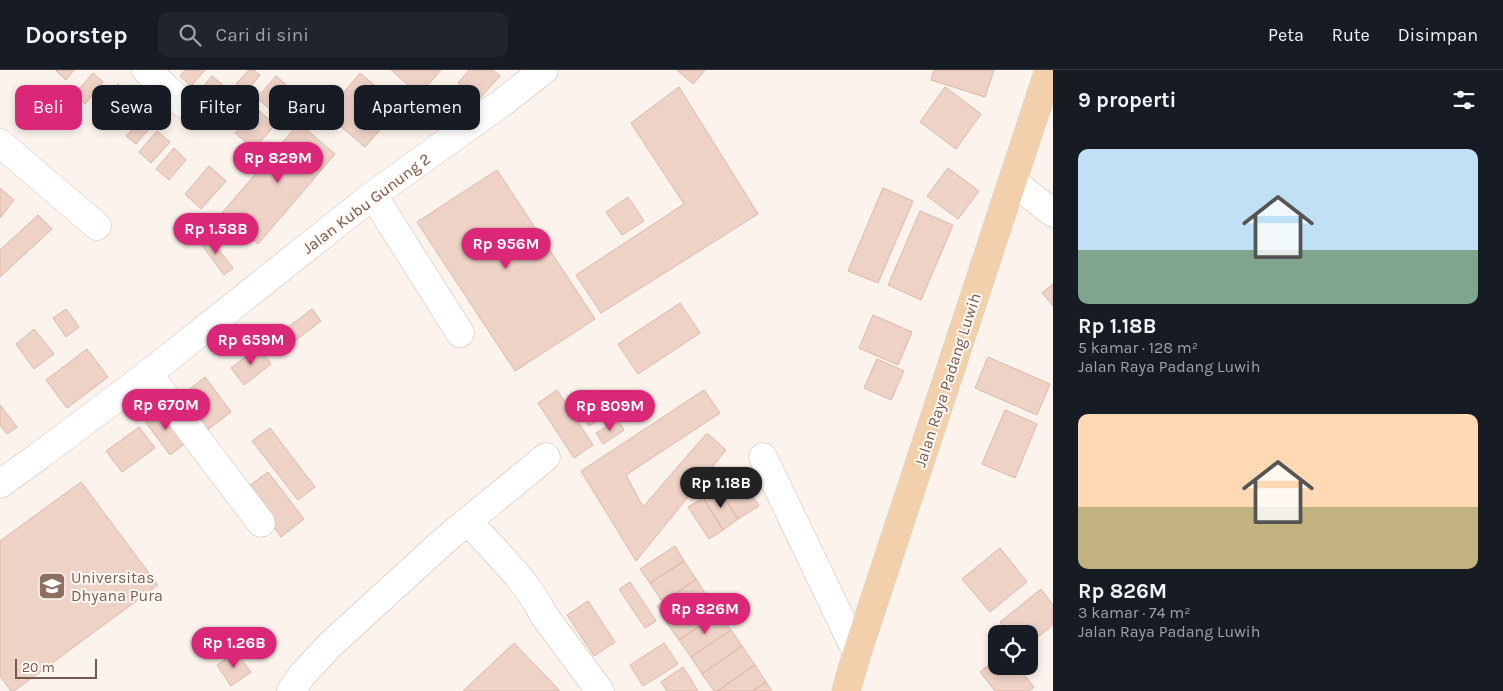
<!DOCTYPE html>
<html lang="id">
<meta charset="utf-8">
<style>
:root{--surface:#171b24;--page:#20242c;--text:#f1f3f6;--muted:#9ea1a6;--line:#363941;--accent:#db2777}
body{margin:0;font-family:Karla,sans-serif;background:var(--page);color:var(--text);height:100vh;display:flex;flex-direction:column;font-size:19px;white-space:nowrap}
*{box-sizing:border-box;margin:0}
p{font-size:16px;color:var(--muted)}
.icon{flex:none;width:28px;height:28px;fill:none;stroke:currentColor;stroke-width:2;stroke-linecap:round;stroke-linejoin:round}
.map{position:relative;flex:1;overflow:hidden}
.sheet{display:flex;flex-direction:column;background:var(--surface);width:450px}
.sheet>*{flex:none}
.banner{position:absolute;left:15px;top:15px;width:475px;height:45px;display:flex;gap:10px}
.controls{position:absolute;left:988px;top:555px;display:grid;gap:10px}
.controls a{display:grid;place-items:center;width:50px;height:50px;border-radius:10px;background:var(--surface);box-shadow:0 2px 8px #0003;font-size:25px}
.scale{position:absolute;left:15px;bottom:12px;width:82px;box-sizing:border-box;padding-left:5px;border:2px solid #745950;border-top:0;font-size:14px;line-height:18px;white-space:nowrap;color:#745950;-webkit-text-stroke:4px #fef8f2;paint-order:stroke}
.price{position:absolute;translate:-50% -42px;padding:0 11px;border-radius:18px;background:var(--accent);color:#fff;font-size:16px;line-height:32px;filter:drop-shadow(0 1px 2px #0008)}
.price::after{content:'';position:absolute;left:50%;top:30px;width:15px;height:11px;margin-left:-8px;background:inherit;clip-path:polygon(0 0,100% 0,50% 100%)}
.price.active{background:#222;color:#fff}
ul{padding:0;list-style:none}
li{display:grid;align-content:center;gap:10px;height:265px;padding:0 25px}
li span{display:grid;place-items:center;height:155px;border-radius:10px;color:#555}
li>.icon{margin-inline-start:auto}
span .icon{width:90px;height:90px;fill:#fffc;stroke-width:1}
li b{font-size:21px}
h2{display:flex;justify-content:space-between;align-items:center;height:60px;padding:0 25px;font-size:21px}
.tag{padding:0 18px;border-radius:10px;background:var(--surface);box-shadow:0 2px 8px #0003;font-size:18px;line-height:45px}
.tag.active{background:var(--accent);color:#fff}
header{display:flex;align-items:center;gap:30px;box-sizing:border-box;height:70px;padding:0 25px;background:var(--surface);border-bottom:1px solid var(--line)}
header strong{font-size:24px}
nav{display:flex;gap:28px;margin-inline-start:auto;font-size:18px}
.search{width:350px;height:45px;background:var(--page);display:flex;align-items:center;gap:12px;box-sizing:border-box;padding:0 18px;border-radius:10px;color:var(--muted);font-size:19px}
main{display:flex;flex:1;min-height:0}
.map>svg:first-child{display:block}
.building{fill:#eed2c6;stroke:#dfb7a8}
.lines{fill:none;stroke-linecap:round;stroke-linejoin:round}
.minor-casing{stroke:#cfbdb4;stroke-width:29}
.major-casing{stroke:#d8d1ce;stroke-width:29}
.minor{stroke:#fff;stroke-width:28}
.major{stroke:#f2d0ab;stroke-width:28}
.labels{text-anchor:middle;stroke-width:4;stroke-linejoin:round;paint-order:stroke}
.street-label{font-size:16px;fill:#745950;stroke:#fef8f2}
.education-label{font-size:16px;fill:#785e54;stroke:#fef8f2;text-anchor:start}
</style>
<header>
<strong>Doorstep</strong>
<div class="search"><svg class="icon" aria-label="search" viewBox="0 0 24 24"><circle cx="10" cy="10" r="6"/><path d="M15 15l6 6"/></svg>Cari di sini</div>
<nav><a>Peta</a><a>Rute</a><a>Disimpan</a></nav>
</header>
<main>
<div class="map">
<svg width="1053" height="621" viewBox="0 0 1053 621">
<rect width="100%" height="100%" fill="#fbf3ec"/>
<path class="building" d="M57,0h17l-8,10 -10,-9z
M185,0h20l-14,16 -11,-10z
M249,0h5l6,5 -14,17 -10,-8z
M391,0h50l-22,25z
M469,0h24l7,6 -22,24 -20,-17z
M677,0h28l-12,14z
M934,0h60l-9,27 -54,-17z
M93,3l10,9 -18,22 -11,-9z
M360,3l40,34 -35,40 -39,-33z
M212,6l12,10 -14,15 -11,-10z
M276,6l22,19 -19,22 -22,-19z
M118,14l17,14 -25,29 -17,-15z
M679,17l79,127 -157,99 -25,-38 108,-71 -53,-81z
M945,17l36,27 -25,35 -36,-27z
M229,24l12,11 -11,13 -12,-10z
M256,38l19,17 -21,24 -19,-16z
M141,50l9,8 -14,16 -10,-8z
M299,53l36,31 -77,90 -36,-31z
M157,61l13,11 -19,21 -12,-11z
M174,78l12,12 -17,20 -13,-11z
M209,96l17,15 -25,28 -16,-15z
M948,98l31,23 -21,28 -31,-23z
M497,100l98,149 -80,52 -98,-149z
M0,118l14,12 -14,18z
M883,118l30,13 -35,82 -30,-12z
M628,127l16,24 -22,14 -16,-23z
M920,141l33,14 -32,75 -33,-15z
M38,145l14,14 -52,48v-27z
M207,164l26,34 -9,7 -25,-34z
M1053,214v22l-11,-13z
M680,233l20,30 -62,41 -20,-30z
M66,239l13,18 -13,10 -13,-19z
M312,239l9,12 -33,25 -9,-12z
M873,245l39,17 -14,33 -39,-17z
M34,259l20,25 -20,15 -18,-25z
M258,277l13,17 -27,21 -13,-17z
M87,279l21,28 -41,31 -21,-28z
M988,287l62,27 -13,31 -62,-27z
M877,289l27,12 -13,29 -27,-12z
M205,307l26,35 -29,22 -26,-34z
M557,320l36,55 -19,13 -36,-55z
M595,320l15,23 -21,13 -15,-22z
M704,320l16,23 -94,62 17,32 64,-74 19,17 -90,111 -55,-90z
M0,335l17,22 -10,7 -7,-9z
M161,338l26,34 -17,13 -26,-35z
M1005,340l32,14 -22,54 -33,-14z
M617,349l7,11 -21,14 -7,-11z
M139,357l16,21 -33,24 -16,-21z
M270,358l45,59 -17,13 -46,-59z
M268,402l36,47 -23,18 -36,-48z
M738,404l21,32 -21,13 -20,-31z
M81,412l77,103 -144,106h-3l-11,-15v-135z
M718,418l20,31 -15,11 -20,-32z
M703,428l20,32 -14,9 -21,-32z
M675,476l9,15 -34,22 -10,-14z
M1000,478l27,34 -37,30 -28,-33z
M684,491l12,18 -33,24 -13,-20z
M696,509l11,17 -40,27 -10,-17z
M630,512l26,39 -11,7 -26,-39z
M1041,519l12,16v20l-24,19v-10h-20l-9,-12z
M707,526l12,17 -40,27 -12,-17z
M588,531l27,41 -21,14 -27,-41z
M719,543l12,17 -40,27 -12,-17z
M731,560l11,16 -40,28 -11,-17z
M514,573l46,48h-97z
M664,573l14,21 -35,22 -13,-21z
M742,576l13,19 -38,26h-3l-12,-17z
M236,582l15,20 -20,14 -14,-21z
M996,589v7h21l17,21 -5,4h-34l-15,-19z
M755,595l11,17 -14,9h-35z
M683,597l15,24h-31l-6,-9z
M766,612l6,9h-20z"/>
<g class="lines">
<g class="minor-casing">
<path id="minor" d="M146,0l38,34
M0,73l97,83
M1012,111l41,32
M373,125l87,138
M148,304l113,149
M763,387l94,196
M0,414l39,-28 109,-82 225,-179 130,-93 41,-32
M468,451c24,28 60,60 75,93l57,77
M291,621l11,-16 29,-31 115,-105 100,-82"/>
</g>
<g class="major-casing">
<path id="major" d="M846,621l11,-38 192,-583"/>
</g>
<use href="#minor" class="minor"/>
<use href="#major" class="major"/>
</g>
<defs>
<g id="university-square" transform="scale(1.4375)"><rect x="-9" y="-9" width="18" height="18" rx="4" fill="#8d6e63" stroke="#fef8f2"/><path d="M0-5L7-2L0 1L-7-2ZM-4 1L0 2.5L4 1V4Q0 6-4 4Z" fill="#fff"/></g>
</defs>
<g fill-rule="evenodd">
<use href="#university-square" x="52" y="516"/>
</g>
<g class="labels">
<g class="street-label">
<text transform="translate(366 133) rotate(-37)" y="6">Jalan Kubu Gunung 2</text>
<text transform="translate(947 310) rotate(-72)" y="6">Jalan Raya Padang Luwih</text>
</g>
<g class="education-label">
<text x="71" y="513">Universitas<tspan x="71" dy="18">Dhyana Pura</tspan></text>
</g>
</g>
</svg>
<div class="controls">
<a><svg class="icon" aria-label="locate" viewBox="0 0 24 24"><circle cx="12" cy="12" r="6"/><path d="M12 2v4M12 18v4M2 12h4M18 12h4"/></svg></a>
</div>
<div class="scale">20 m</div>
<b class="price" style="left:278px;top:114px">Rp 829M</b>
<b class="price" style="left:216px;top:185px">Rp 1.58B</b>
<b class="price" style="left:506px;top:200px">Rp 956M</b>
<b class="price" style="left:251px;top:296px">Rp 659M</b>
<b class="price" style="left:166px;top:361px">Rp 670M</b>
<b class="price" style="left:610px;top:362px">Rp 809M</b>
<b class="price active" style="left:721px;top:439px">Rp 1.18B</b>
<b class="price" style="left:705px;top:565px">Rp 826M</b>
<b class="price" style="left:234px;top:599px">Rp 1.26B</b>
<div class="banner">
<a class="tag active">Beli</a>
<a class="tag">Sewa</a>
<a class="tag">Filter</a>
<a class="tag">Baru</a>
<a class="tag">Apartemen</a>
</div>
</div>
<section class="sheet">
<h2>9 properti<svg class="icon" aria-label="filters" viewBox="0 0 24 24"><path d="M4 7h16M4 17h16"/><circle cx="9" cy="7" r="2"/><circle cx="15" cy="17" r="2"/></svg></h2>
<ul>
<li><span style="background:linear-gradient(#bfe0f5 65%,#7fa58c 0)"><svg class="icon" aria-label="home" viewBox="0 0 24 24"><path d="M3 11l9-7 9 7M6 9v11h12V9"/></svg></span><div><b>Rp 1.18B</b><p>5 kamar · 128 m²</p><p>Jalan Raya Padang Luwih</p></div></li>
<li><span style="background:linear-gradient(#ffd9b3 60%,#c2b280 0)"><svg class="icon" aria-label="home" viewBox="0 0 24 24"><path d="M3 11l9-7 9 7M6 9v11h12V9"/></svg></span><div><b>Rp 826M</b><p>3 kamar · 74 m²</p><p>Jalan Raya Padang Luwih</p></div></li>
</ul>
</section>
</main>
